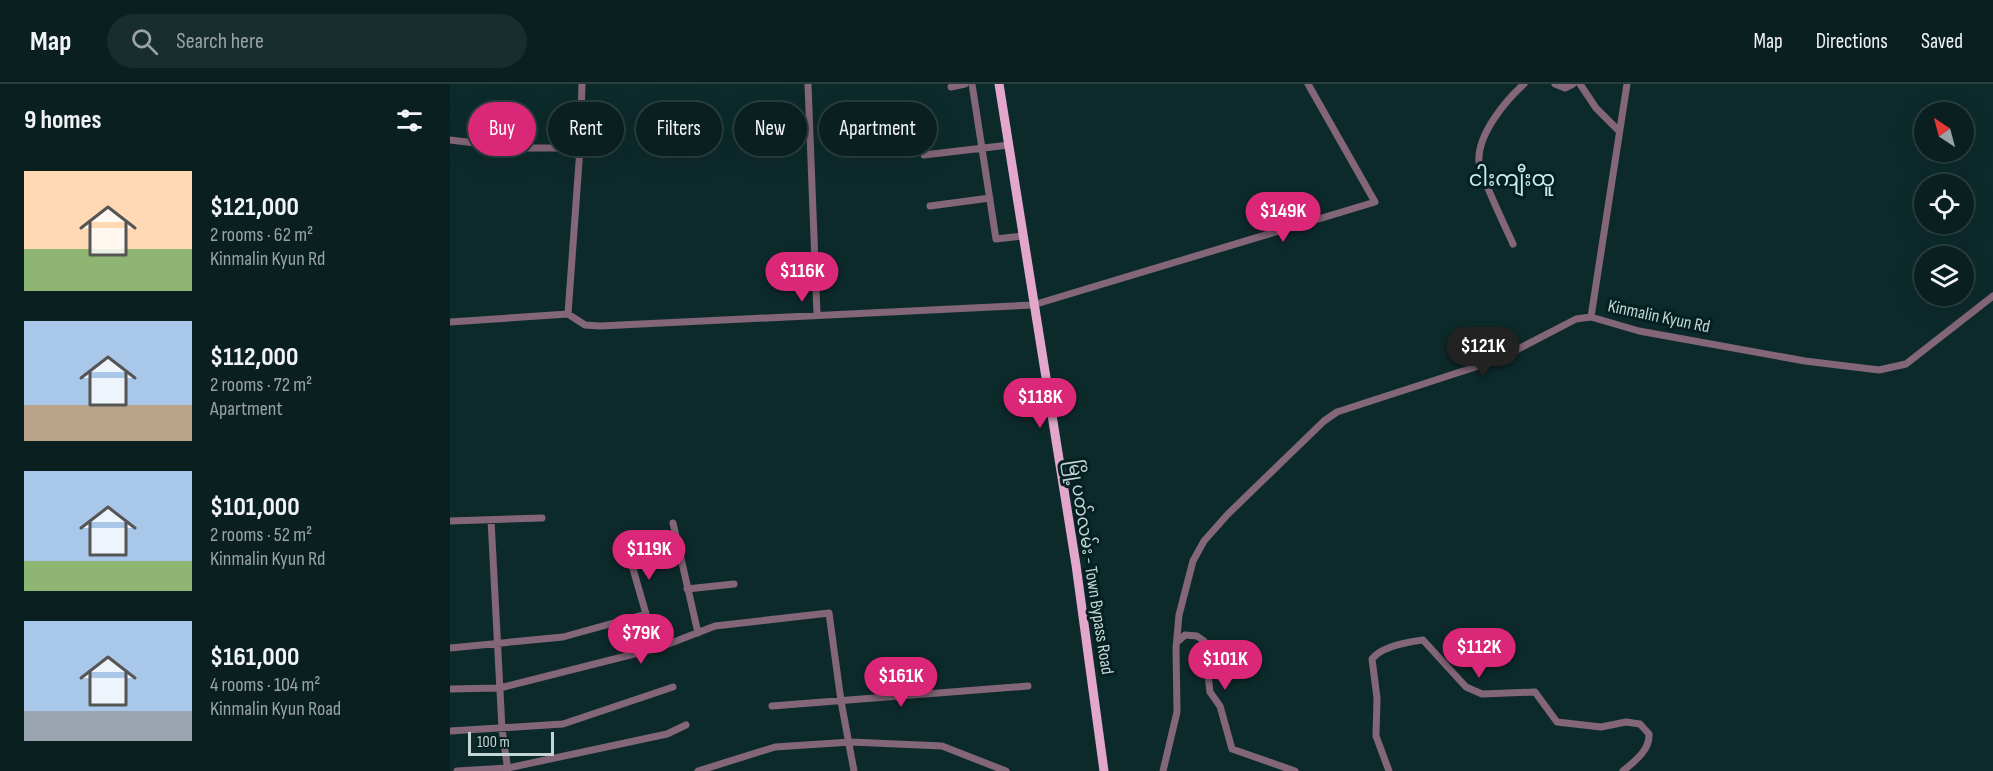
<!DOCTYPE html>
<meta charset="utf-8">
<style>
:root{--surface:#0a2020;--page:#182d2d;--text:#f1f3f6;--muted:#99a3a5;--line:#2a3e3e;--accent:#db2777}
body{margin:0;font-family:"Sofia Sans Condensed","Noto Sans Myanmar",sans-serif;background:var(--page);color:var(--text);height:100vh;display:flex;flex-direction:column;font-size:22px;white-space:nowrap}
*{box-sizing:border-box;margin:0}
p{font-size:20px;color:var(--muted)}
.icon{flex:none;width:33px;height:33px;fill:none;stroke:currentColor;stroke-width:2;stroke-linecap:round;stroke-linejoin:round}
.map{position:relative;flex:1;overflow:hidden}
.side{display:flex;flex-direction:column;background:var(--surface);width:450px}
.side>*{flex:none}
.top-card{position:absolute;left:18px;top:18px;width:570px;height:54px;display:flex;gap:12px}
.needle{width:39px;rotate:324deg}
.fabs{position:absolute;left:1464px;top:18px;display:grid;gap:12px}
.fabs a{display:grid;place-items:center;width:60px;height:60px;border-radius:50%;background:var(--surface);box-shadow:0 6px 24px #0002,0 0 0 2px var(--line);font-size:30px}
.scale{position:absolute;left:18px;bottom:15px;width:86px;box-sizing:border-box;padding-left:6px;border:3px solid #c5d5d5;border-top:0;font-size:16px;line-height:21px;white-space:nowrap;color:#c5d5d5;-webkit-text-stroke:4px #042021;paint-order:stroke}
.price{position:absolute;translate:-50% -51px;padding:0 14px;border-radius:21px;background:var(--accent);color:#fff;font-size:20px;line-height:39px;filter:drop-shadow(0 2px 3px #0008)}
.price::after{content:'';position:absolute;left:50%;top:36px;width:18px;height:14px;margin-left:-9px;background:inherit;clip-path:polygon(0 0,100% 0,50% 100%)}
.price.selected{background:#222;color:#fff}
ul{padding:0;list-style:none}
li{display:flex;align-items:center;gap:18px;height:150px;padding:0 24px}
li span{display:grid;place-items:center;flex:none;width:168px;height:120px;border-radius:0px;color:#555}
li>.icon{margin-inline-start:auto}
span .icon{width:72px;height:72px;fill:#fffc;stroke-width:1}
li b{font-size:26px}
h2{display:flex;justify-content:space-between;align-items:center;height:72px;padding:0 24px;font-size:26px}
.tag{padding:0 21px;border-radius:27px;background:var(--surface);box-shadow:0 6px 24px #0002,0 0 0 2px var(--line);font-size:21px;line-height:54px}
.tag.selected{background:var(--accent);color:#fff}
header{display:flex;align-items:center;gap:36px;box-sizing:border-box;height:84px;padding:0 30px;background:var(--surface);border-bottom:2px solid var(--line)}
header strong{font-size:28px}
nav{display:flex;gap:33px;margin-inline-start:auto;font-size:21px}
.search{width:420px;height:54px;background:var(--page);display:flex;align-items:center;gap:15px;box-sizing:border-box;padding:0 21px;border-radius:33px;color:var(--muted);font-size:22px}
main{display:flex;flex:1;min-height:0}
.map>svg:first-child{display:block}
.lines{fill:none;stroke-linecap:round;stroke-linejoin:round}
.minor{stroke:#836677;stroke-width:7}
.major{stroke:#e2a7cb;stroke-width:9}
.labels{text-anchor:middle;stroke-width:6;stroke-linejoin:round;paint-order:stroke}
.street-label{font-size:18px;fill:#c5d5d5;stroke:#042021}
.quarter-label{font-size:21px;fill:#caebec;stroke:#042021}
</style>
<header>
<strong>Map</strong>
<div class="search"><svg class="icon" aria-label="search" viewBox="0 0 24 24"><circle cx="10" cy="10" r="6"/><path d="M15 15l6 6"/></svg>Search here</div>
<nav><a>Map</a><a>Directions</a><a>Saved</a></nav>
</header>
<main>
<section class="side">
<h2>9 homes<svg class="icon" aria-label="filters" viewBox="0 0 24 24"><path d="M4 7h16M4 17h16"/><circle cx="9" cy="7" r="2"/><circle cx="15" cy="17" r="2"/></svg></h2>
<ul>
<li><span style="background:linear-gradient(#ffd9b3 65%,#8fb573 0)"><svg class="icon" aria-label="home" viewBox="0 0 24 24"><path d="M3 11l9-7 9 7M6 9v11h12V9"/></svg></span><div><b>$121,000</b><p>2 rooms · 62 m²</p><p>Kinmalin Kyun Rd</p></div></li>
<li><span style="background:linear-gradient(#a9c7e8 70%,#b9a48a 0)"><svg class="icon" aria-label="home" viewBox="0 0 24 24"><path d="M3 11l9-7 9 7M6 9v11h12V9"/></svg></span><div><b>$112,000</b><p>2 rooms · 72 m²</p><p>Apartment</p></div></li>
<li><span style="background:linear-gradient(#a9c7e8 75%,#8fb573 0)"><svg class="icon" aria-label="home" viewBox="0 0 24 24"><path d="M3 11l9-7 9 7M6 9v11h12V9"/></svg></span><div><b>$101,000</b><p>2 rooms · 52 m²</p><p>Kinmalin Kyun Rd</p></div></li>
<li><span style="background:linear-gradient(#a9c7e8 75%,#9aa5b1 0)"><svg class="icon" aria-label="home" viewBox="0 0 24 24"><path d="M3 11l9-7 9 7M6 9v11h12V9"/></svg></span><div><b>$161,000</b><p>4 rooms · 104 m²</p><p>Kinmalin Kyun Road</p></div></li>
</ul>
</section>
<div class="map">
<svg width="1543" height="687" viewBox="0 0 1543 687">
<rect width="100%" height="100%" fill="#0d2a2b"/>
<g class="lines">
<path class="minor" d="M358,0l9,230
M522,0l24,155 27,-3
M1105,0l10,4 8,-4
M1130,0l16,24 23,23
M501,3l14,-3
M0,56l67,8h63
M474,71l85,-10
M480,122l60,-8
M1063,160c-7,-16 -33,-69 -34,-82 -2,-27 26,-61 45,-78
M118,230l12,-166 2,-64
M1141,233l36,-233
M0,238l118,-8 17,11 15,1 433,-21 342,-103 -67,-118
M41,436l11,209 6,42
M0,437l92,-3
M223,439l25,110
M179,471l17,59
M237,505l47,-5
M727,558l8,-7 12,1 7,5 6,51 10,14 12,43 63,22
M0,564l113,-11 83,-23 12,34
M0,605l50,-1 158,-40 57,-22 114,-13 12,88 13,70
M322,622l256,-20
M0,647l113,-7 110,-37
M7,687l51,-3 159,-34 19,-9
M248,687l77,-24 76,-5 91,4 64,25
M713,687l14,-59 -1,-64 3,-33 14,-54 11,-20 24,-27 96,-93 13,-9 160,-52 79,-41 15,-2 48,14 166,30 74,9 27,-6 87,-68
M939,687l-13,-35 1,-38 -5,-39c10,-13 35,-17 51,-19l43,47 16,7 53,-2 22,30 44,5 25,-5 14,2 9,10c1,16 -14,27 -26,37"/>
<path class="major" d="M549,0l77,481 28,206"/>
</g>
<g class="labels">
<g class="street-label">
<text transform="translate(1209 232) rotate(12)" y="6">Kinmalin Kyun Rd</text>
<text transform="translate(641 483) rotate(81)" y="6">မြို့ပတ်လမ်း - Town Bypass Road</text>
</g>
<g class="quarter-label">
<text x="1062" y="102">ငါးကျီးထူ</text>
</g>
</g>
</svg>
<div class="fabs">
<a><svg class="needle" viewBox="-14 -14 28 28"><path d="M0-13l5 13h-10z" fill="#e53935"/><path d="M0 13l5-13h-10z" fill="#99a3a5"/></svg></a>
<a><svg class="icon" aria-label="locate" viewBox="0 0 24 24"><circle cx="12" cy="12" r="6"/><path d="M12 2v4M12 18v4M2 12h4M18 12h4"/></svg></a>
<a><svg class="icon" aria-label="layers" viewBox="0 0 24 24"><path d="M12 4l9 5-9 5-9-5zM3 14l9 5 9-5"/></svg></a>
</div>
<div class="scale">100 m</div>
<b class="price" style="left:833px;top:159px">$149K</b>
<b class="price" style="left:352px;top:219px">$116K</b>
<b class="price selected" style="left:1033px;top:294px">$121K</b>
<b class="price" style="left:590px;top:345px">$118K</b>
<b class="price" style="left:199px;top:497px">$119K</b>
<b class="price" style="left:191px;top:581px">$79K</b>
<b class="price" style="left:1029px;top:595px">$112K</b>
<b class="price" style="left:775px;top:607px">$101K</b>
<b class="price" style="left:451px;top:624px">$161K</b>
<div class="top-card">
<a class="tag selected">Buy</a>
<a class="tag">Rent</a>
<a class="tag">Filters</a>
<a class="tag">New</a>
<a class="tag">Apartment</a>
</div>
</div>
</main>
